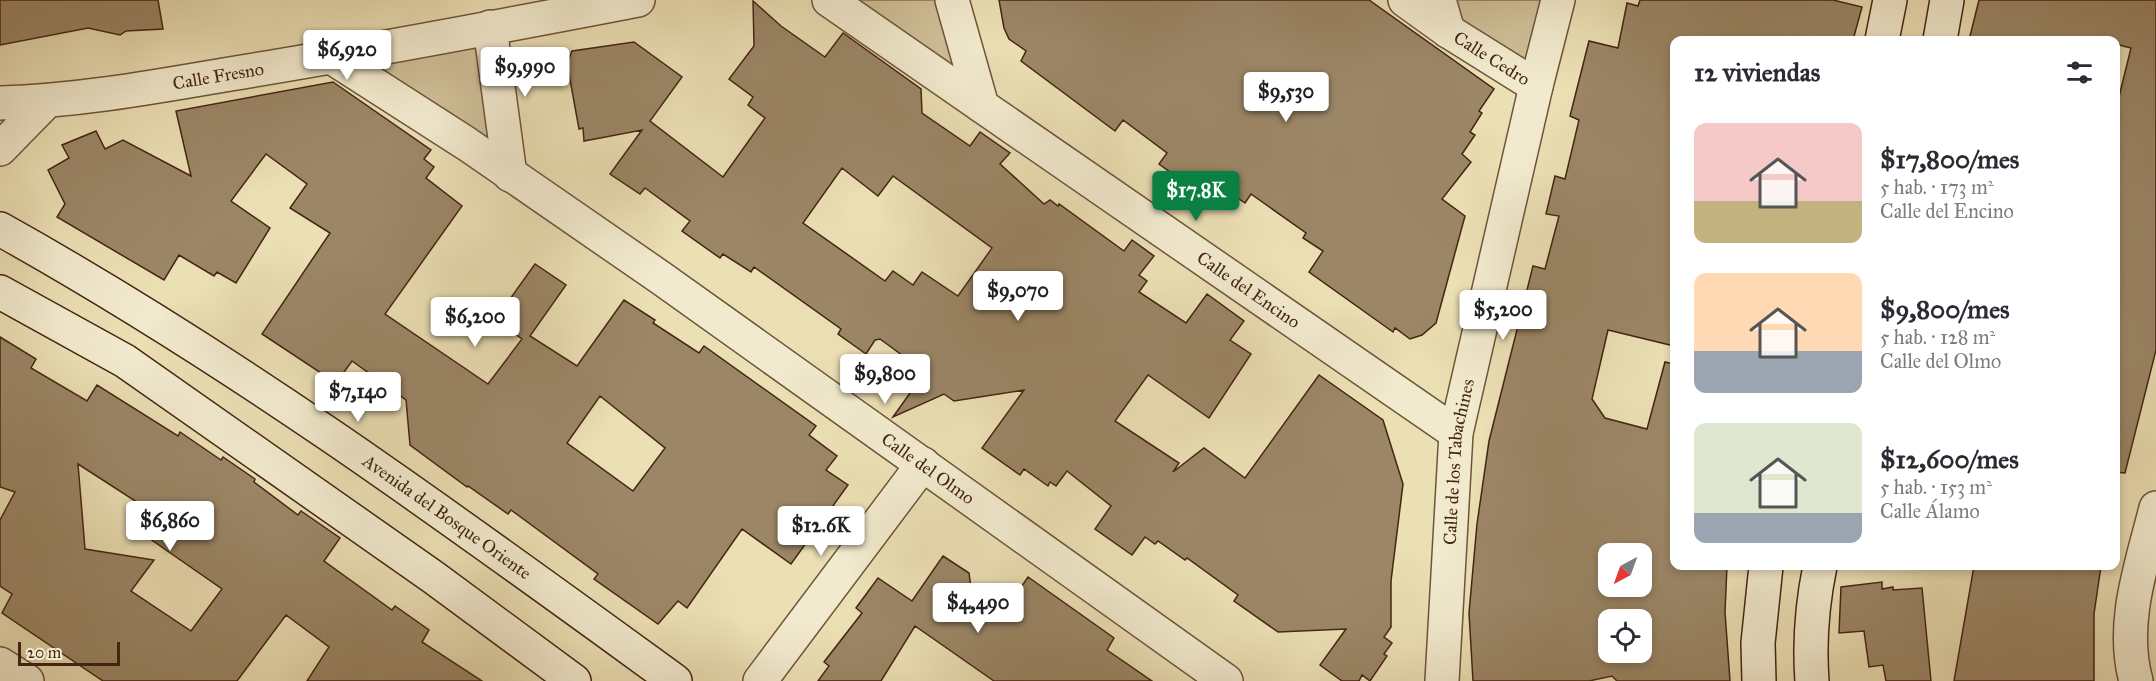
<!DOCTYPE html>
<html lang="es">
<meta charset="utf-8">
<style>
:root{--surface:#fff;--page:#f2f2f3;--text:#2b2b33;--muted:#7c7c81;--accent:#0b8043}
body{margin:0;font-family:"IM FELL Great Primer",serif;background:var(--page);color:var(--text);height:100vh;display:flex;flex-direction:column;font-size:22px;white-space:nowrap}
*{box-sizing:border-box;margin:0}
p{font-size:20px;color:var(--muted)}
.icon{flex:none;width:33px;height:33px;fill:none;stroke:currentColor;stroke-width:2;stroke-linecap:round;stroke-linejoin:round}
.map{position:relative;flex:1;overflow:hidden}
.drawer{position:absolute;left:1670px;top:36px;width:450px;height:534px;display:flex;flex-direction:column;background:var(--surface);border-radius:12px;box-shadow:0 3px 9px #0003}
.drawer>*{flex:none}
.needle{width:39px;rotate:221deg}
.buttons{position:absolute;left:1598px;top:543px;display:grid;gap:12px}
.buttons a{display:grid;place-items:center;width:54px;height:54px;border-radius:12px;background:var(--surface);box-shadow:0 3px 9px #0003;font-size:30px}
.scale{position:absolute;left:18px;bottom:15px;width:102px;box-sizing:border-box;padding-left:6px;border:3px solid #442512;border-top:0;font-size:16px;line-height:21px;white-space:nowrap;color:#442512;-webkit-text-stroke:4px #f2eace;paint-order:stroke}
.price{position:absolute;translate:-50% -51px;padding:0 14px;border-radius:6px;background:#fff;color:#222;font-size:20px;line-height:39px;filter:drop-shadow(0 2px 3px #0008)}
.price::after{content:'';position:absolute;left:50%;top:36px;width:18px;height:14px;margin-left:-9px;background:inherit;clip-path:polygon(0 0,100% 0,50% 100%)}
.price.current{background:var(--accent);color:#fff}
ul{padding:0;list-style:none}
li{display:flex;align-items:center;gap:18px;height:150px;padding:0 24px}
li span{display:grid;place-items:center;flex:none;width:168px;height:120px;border-radius:12px;color:#555}
li>.icon{margin-inline-start:auto}
span .icon{width:72px;height:72px;fill:#fffc;stroke-width:1}
li b{font-size:26px}
h2{display:flex;justify-content:space-between;align-items:center;height:72px;padding:0 24px;font-size:26px}
.map>svg:first-child{display:block}
.green{fill:#cfbf98;stroke:#8a7255;stroke-width:1.5}
.building{fill:#9b8666;stroke:#442512;stroke-width:1.5;fill-rule:evenodd}
.lines{fill:none;stroke-linecap:round;stroke-linejoin:round}
.street-casing{stroke:#6e543a;stroke-width:36}
.secondary-casing{stroke:#442512;stroke-width:36}
.street{stroke:#f2eace;stroke-width:33}
.secondary{stroke:#f2eace;stroke-width:33}
.labels{text-anchor:middle;stroke-width:5;stroke-linejoin:round;paint-order:stroke}
.street-label{font-size:18px;fill:#442512;stroke:#f2eace}
</style>
<div class="map">
<svg width="2156" height="681" viewBox="0 0 2156 681">
<rect width="100%" height="100%" fill="#ebdfb4"/>
<filter id="stains"><feTurbulence type="fractalNoise" baseFrequency=".00333" numOctaves="4"/><feColorMatrix values="0 0 0 0 .2 0 0 0 0 .09 0 0 0 0 .02 0 0 0 .5 -.17"/></filter>
<radialGradient id="worn" r=".72"><stop offset=".6" stop-color="#630" stop-opacity="0"/><stop offset="1" stop-color="#630" stop-opacity=".3"/></radialGradient>
<path class="green" d="M829,0h126l27,106z
M1410,0h148l-22,86z
M490,27l20,148 -177,-117z"/>
<path class="building" d="M0,0h158l5,29 -37,2 -6,4 -32,-7 -88,17z
M999,0h370l125,89 -15,22 3,2 -12,19 5,3 -13,19 9,8 -29,37 23,17 -29,107 -14,12 -12,4 -15,-11 -2,4 -84,-60 14,-21 -20,-13 3,-5 -55,-39 -6,9 -12,-8 -11,14 -63,-45 8,-11 -44,-33 -8,11 -94,-70 5,-10 -17,-12 -5,-11z
M1640,0h193l29,7 -9,33h-179v306l-66,-16 -16,69 13,19 42,11 18,-67 9,2v202h53l-2,46 5,69h-113l-5,-5 -23,5h-116l-4,-68 8,-89 12,-83 44,-175 12,3 14,-53 -13,-2 9,-38 10,3 14,-59 -9,-4 19,-75 29,7 9,-45 11,3zM1608,554h33v32h-33zM1608,620h33v32h-33z
M1979,0h177v350l-31,123 -10,-1v-359l16,-65 -16,-4v-4h-146z
M753,1l28,25 44,31 18,-24 78,56 1,24 48,33 10,-14 30,21 -10,11 44,40 6,-4 8,6 1,-2 65,47 8,-11 22,16 -15,19 8,6 -8,11 47,31 21,-29 37,27 -14,19 21,14 -42,64 -61,-43 -33,46 64,42 -6,9 31,-24 41,30 74,-103 64,45 20,64 -12,97v46l-7,10 8,6 -8,11 3,2 -17,25 -8,-6 -3,6h-17l-22,-16 26,-36 -68,3 -44,-31 4,-6 -51,-37 -2,2 -27,-19 -3,3 -10,-7 -13,18 -37,-26 16,-23 -44,-35 -11,15 -6,-4 -2,4 -24,-17 -4,6 -38,-27 42,-58 -70,11 -10,-7 -51,23 32,-45 -45,-33 -5,1 -9,14 -28,-20 3,-5 -87,-62 -3,5 -28,-18 -3,4 -38,-27 8,-10 -45,-33 -5,6 -30,-20 32,-44 -58,11 -1,-13 -4,1 -12,-66 5,-12 62,-9 48,35 -32,44 73,56 42,-59 -17,-13 5,-8 -24,-18 25,-33zM842,168l36,28 15,-20 99,72 -34,48 -36,-24 -9,13 -20,-14 -8,10 -82,-58z
M333,82l98,68 -7,9 10,8 -8,11 36,28 -77,108 103,70 34,-45 -27,-19 40,-56 31,21 -36,51 47,30 47,-66 31,20 -2,3 46,30 5,-7 112,80 -7,9 28,21 -11,14 22,15 -57,79 -49,-35 -55,79 -9,-7 -20,23 -64,-45 4,-5 -87,-64 -3,4 -40,-28 -1,1 -57,-42 -4,-45 -54,-39 -16,22 -74,-49 68,-101 -40,-25 17,-24 -41,-30 -35,47 39,27 -34,55 -19,-11 -3,4 -35,-21 -15,25 -107,-63 8,-13 -17,-34 21,-12 -7,-13 34,-14 9,18 18,-9 68,36 -15,-65zM600,396l65,52 -32,43 -66,-48z
M0,337l36,22 -5,9 56,33 10,-16 81,51 2,-4 41,28 2,-3 32,22 -1,3 44,33 3,-4 39,27 -16,23 68,49 3,-4 34,24 -7,12 60,39h-175l22,-34 -43,-32 -49,66h-134l-101,-68 10,-19 -12,-8v-66l15,-28 -15,-5zM78,464l82,53 -17,17 79,55 -31,42 -60,-40 23,-31 -69,-11z
M943,556l26,17 7,54 24,-32 11,7 17,-25 86,61 -7,12 45,31h-158l-79,-55 -34,55h-63l11,-15 -5,-4 38,-49 -6,-5 22,-30 34,23z
M1974,566h127l-7,48v67h-140z
M1882,582v7l11,-2v3l29,-2 9,93h-45l-3,-16 -14,2 -5,-36 -25,2 2,-46z"/>
<g class="lines">
<g class="street-casing">
<g id="street">
<path d="M829,0l153,106"/>
<path id="s1" d="M952,0l30,106 474,327"/>
<path d="M1405,0l43,31"/>
<path id="s2" d="M1439,0l9,31 88,55"/>
<path d="M490,27l20,148"/>
<path id="s3" d="M333,58l134,86 194,134 565,403"/>
<path id="s4" d="M0,103c77,-2 154,-16 230,-29 137,-22 272,-48 408,-74"/>
<path d="M0,149l46,-47"/>
<path d="M0,664l27,17"/>
<path d="M760,681l163,-217"/>
<path id="s5" d="M1442,681l14,-248 80,-347 22,-86"/>
<path d="M2136,681c-16,-58 6,-117 20,-173"/>
</g>
</g>
<g class="secondary-casing">
<g id="secondary">
<path d="M1882,40l8,-40"/>
<path d="M1940,40l7,-40"/>
<path id="s6" d="M0,229c237,132 456,293 675,452"/>
<path d="M0,292l125,69 308,216 141,104"/>
<path d="M1759,681l-1,-38 8,-77"/>
<path d="M1812,681c-3,-40 0,-76 8,-115"/>
</g>
</g>
<use href="#street" class="street"/>
<use href="#secondary" class="secondary"/>
</g>
<g class="labels">
<g class="street-label">
<text dy="6" stroke="none"><textPath href="#s2" startOffset="84">Calle Cedro</textPath></text>
<text dy="6" stroke="none"><textPath href="#s4" startOffset="220">Calle Fresno</textPath></text>
<text dy="6" stroke="none"><textPath href="#s1" startOffset="434">Calle del Encino</textPath></text>
<text dy="6" stroke="none"><textPath href="#s5" startOffset="220">Calle de los Tabachines</textPath></text>
<text dy="6" stroke="none"><textPath href="#s3" startOffset="723">Calle del Olmo</textPath></text>
<text dy="6" stroke="none"><textPath href="#s6" startOffset="532">Avenida del Bosque Oriente</textPath></text>
</g>
</g>
<rect width="100%" height="100%" filter="url(#stains)"/>
<rect width="100%" height="100%" fill="url(#worn)"/>
</svg>
<div class="buttons">
<a><svg class="needle" viewBox="-14 -14 28 28"><path d="M0-13l5 13h-10z" fill="#e53935"/><path d="M0 13l5-13h-10z" fill="#7c7c81"/></svg></a>
<a><svg class="icon" aria-label="locate" viewBox="0 0 24 24"><circle cx="12" cy="12" r="6"/><path d="M12 2v4M12 18v4M2 12h4M18 12h4"/></svg></a>
</div>
<div class="scale">20 m</div>
<b class="price" style="left:347px;top:81px">$6,920</b>
<b class="price" style="left:525px;top:98px">$9,990</b>
<b class="price" style="left:1286px;top:123px">$9,530</b>
<b class="price current" style="left:1196px;top:222px">$17.8K</b>
<b class="price" style="left:1018px;top:322px">$9,070</b>
<b class="price" style="left:1503px;top:341px">$5,200</b>
<b class="price" style="left:475px;top:348px">$6,200</b>
<b class="price" style="left:885px;top:405px">$9,800</b>
<b class="price" style="left:358px;top:423px">$7,140</b>
<b class="price" style="left:170px;top:552px">$6,860</b>
<b class="price" style="left:821px;top:557px">$12.6K</b>
<b class="price" style="left:978px;top:634px">$4,490</b>
<section class="drawer">
<h2>12 viviendas<svg class="icon" aria-label="filters" viewBox="0 0 24 24"><path d="M4 7h16M4 17h16"/><circle cx="9" cy="7" r="2"/><circle cx="15" cy="17" r="2"/></svg></h2>
<ul>
<li><span style="background:linear-gradient(#f6c9c9 65%,#c2b280 0)"><svg class="icon" aria-label="home" viewBox="0 0 24 24"><path d="M3 11l9-7 9 7M6 9v11h12V9"/></svg></span><div><b>$17,800/mes</b><p>5 hab. · 173 m²</p><p>Calle del Encino</p></div></li>
<li><span style="background:linear-gradient(#ffd9b3 65%,#9aa5b1 0)"><svg class="icon" aria-label="home" viewBox="0 0 24 24"><path d="M3 11l9-7 9 7M6 9v11h12V9"/></svg></span><div><b>$9,800/mes</b><p>5 hab. · 128 m²</p><p>Calle del Olmo</p></div></li>
<li><span style="background:linear-gradient(#dfe7d0 75%,#9aa5b1 0)"><svg class="icon" aria-label="home" viewBox="0 0 24 24"><path d="M3 11l9-7 9 7M6 9v11h12V9"/></svg></span><div><b>$12,600/mes</b><p>5 hab. · 153 m²</p><p>Calle Álamo</p></div></li>
</ul>
</section>
</div>
